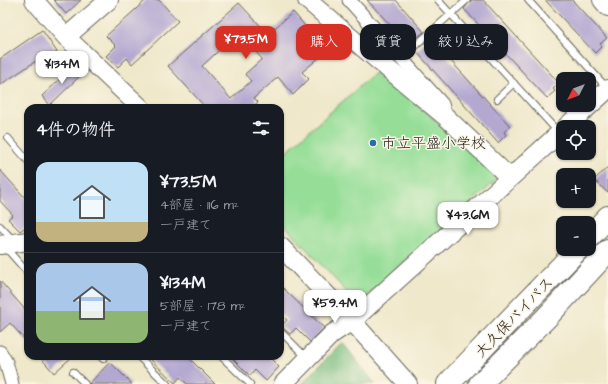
<!DOCTYPE html>
<html lang="ja">
<meta charset="utf-8">
<style>
:root{--surface:#171b24;--page:#20242c;--text:#f1f3f6;--muted:#9ea1a6;--line:#363941;--accent:#d93025}
body{margin:0;font-family:"Architects Daughter","Klee One",sans-serif;background:var(--page);color:var(--text);height:100vh;display:flex;flex-direction:column;font-size:15px;white-space:nowrap}
*{box-sizing:border-box;margin:0}
p{font-size:13px;color:var(--muted)}
.icon{flex:none;width:22px;height:22px;fill:none;stroke:currentColor;stroke-width:2;stroke-linecap:round;stroke-linejoin:round}
.map{position:relative;flex:1;overflow:hidden}
.panel{position:absolute;left:24px;top:104px;width:260px;height:256px;display:flex;flex-direction:column;background:var(--surface);border-radius:12px;box-shadow:0 1px 3px #0004}
.panel>*{flex:none}
.banner{position:absolute;left:296px;top:24px;width:252px;height:36px;display:flex;gap:8px}
.needle{width:26px;rotate:228deg}
.buttons{position:absolute;left:556px;top:72px;display:grid;gap:8px}
.buttons a{display:grid;place-items:center;width:40px;height:40px;border-radius:8px;background:var(--surface);box-shadow:0 1px 3px #0004;font-size:20px}
.price{position:absolute;translate:-50% -34px;padding:0 9px;border-radius:8px;background:#fff;color:#222;font-size:13px;line-height:26px;filter:drop-shadow(0 1px 2px #0008)}
.price::after{content:'';position:absolute;left:50%;top:24px;width:12px;height:9px;margin-left:-6px;background:inherit;clip-path:polygon(0 0,100% 0,50% 100%)}
.price.current{background:var(--accent);color:#fff}
ul{padding:0;list-style:none}
li{display:flex;align-items:center;gap:12px;height:100px;padding:0 12px}
li+li{border-top:1px solid var(--line)}
li span{display:grid;place-items:center;flex:none;width:112px;height:80px;border-radius:12px;color:#555}
li>.icon{margin-inline-start:auto}
span .icon{width:48px;height:48px;fill:#fffc;stroke-width:1}
li b{font-size:17px}
h2{display:flex;justify-content:space-between;align-items:center;height:48px;padding:0 12px;font-size:17px}
.pill{padding:0 14px;border-radius:12px;background:var(--surface);box-shadow:0 1px 3px #0004;font-size:14px;line-height:36px}
.pill.current{background:var(--accent);color:#fff}
.map>svg:first-child{display:block}
.green{fill:#96de98;stroke:#597d5a}
.forest{fill:#78bd80;stroke:#4a6c4e}
.building{fill:#b4a8d1;fill-rule:evenodd}
.lines{fill:none;stroke-linecap:round;stroke-linejoin:round}
.lane-casing{stroke:#666359;stroke-width:8}
.street-casing{stroke:#666359;stroke-width:15}
.secondary-casing{stroke:#666359;stroke-width:20}
.highway-casing{stroke:#666359;stroke-width:24}
.lane{stroke:#fff;stroke-width:6}
.street{stroke:#fff;stroke-width:13}
.secondary{stroke:#fff;stroke-width:18}
.highway{stroke:#fff;stroke-width:22}
.poi-dot{fill:#1f6fb2;stroke:#fcf5e5;stroke-width:1.5}
.labels{text-anchor:middle;stroke-width:3;stroke-linejoin:round;paint-order:stroke}
.poi-label{font-size:15px;fill:#1c1c1c;stroke:#fcf5e5;text-anchor:start}
.street-label{font-size:15px;fill:#1c1c1c;stroke:#fcf5e5}
</style>
<div class="map">
<svg width="608" height="384" viewBox="0 0 608 384">
<rect width="100%" height="100%" fill="#fcf5e5"/>
<filter id="ink" filterUnits="userSpaceOnUse"><feTurbulence type="fractalNoise" baseFrequency=".025" numOctaves="2"/><feDisplacementMap in="SourceGraphic" scale="8" xChannelSelector="R" yChannelSelector="G"/><feConvolveMatrix kernelMatrix="1 2 1 2 8 2 1 2 1" color-interpolation-filters="sRGB"/></filter>
<filter id="wash" filterUnits="userSpaceOnUse"><feTurbulence type="fractalNoise" baseFrequency=".012" numOctaves="4" result="noise"/><feDisplacementMap in="SourceGraphic" scale="16" xChannelSelector="R" yChannelSelector="G"/><feGaussianBlur stdDeviation="0.9" result="paint"/><feColorMatrix in="noise" values="0 0 0 0 0 0 0 0 0 0 0 0 0 0 0 0 0 1.4 0 .05"/><feComposite in="paint" operator="in"/></filter>
<g filter="url(#wash)">
<rect width="100%" height="100%" fill="#efe8cb"/>
<path class="green" d="M378,70l122,107 -142,127 -78,-83v-64z"/>
<path class="forest" d="M342,342l33,42h-73z"/>
<g id="blocks">
<path class="building" d="M54,0h27l-15,14z
M146,0h13l19,21 -46,43 -5,-6 -9,9 -12,-11 10,-10 -10,-10z
M367,0h29l28,32 -16,12z
M471,0h12l76,83 -6,6 2,2 -8,7 -83,-89z
M545,0h27l35,38 -7,6 2,2 -7,7z
M239,3l29,31 25,-22 34,39 -25,21 7,7 -16,16 -15,-18 -24,21 4,4 -6,6h-46l-38,-42zM239,32l23,27 -17,15 6,7 -20,18 -29,-33z
M42,30l15,22 -12,9 -3,-4 -42,28v-26z
M430,38l80,88 -6,6 2,3 -8,8 -82,-92z
M75,65l8,8 -33,32 -8,-9z
M608,167v26l-14,-13z
M0,170l28,31v24l-8,6 -12,-12 5,-4 -13,-14z
M0,281l28,32v30l-18,-20 -10,9z
M280,285l44,43 -14,14 -14,-14 -6,6 -9,-8 6,-6 -7,-7z
M39,356h34l-19,17z
M147,356h40l28,28h-28l-7,-7 -5,6z
M230,356h38l11,11 -13,14 -11,-11 -5,6z
M110,362l22,22h-43z"/>
</g>
</g>
<g filter="url(#ink)">
<use href="#blocks" fill-opacity="0" stroke="#666359" stroke-width="1"/>
<g class="lines">
<g class="lane-casing">
<path id="lane" d="M438,0l120,132
M528,0l79,88
M460,56l16,-14
M401,58l66,-58
M497,99l17,-16
M8,138l20,23
M0,226l13,14
M5,247l23,26
M280,331l26,26
M100,356l3,3
M138,356l29,28
M221,356l29,28
M73,372l12,12"/>
</g>
<g class="street-casing">
<path id="street" d="M349,0l93,104 2,7
M0,352l6,10 6,22"/>
</g>
<g class="secondary-casing">
<path id="secondary" d="M34,0l32,37 75,71
M307,0l62,53 77,64 64,61
M602,0l6,7
M66,37l43,-37
M566,127l42,-38
M0,245l28,-4
M280,246l72,75 56,63
M283,384l49,-50 20,-13 211,-191"/>
</g>
<g class="highway-casing">
<path id="highway" d="M589,237l19,-20
M448,384l130,-135
M480,384l66,-66 62,-67"/>
</g>
<use href="#lane" class="lane"/>
<use href="#street" class="street"/>
<use href="#secondary" class="secondary"/>
<use href="#highway" class="highway"/>
</g>
</g>
<circle class="poi-dot" cx="373" cy="143" r="4"/>
<g class="labels">
<g class="poi-label">
<text x="381" y="148">市立平盛小学校</text>
</g>
<g class="street-label">
<text transform="translate(514 317) rotate(-46)" y="5">大久保バイパス</text>
</g>
</g>
</svg>
<div class="buttons">
<a><svg class="needle" viewBox="-14 -14 28 28"><path d="M0-13l5 13h-10z" fill="#e53935"/><path d="M0 13l5-13h-10z" fill="#9ea1a6"/></svg></a>
<a><svg class="icon" aria-label="locate" viewBox="0 0 24 24"><circle cx="12" cy="12" r="6"/><path d="M12 2v4M12 18v4M2 12h4M18 12h4"/></svg></a>
<a>+</a>
<a>−</a>
</div>
<b class="price current" style="left:246px;top:60px">¥73.5M</b>
<b class="price" style="left:62px;top:85px">¥134M</b>
<b class="price" style="left:468px;top:236px">¥43.6M</b>
<b class="price" style="left:335px;top:324px">¥59.4M</b>
<div class="banner">
<a class="pill current">購入</a>
<a class="pill">賃貸</a>
<a class="pill">絞り込み</a>
</div>
<section class="panel">
<h2>4件の物件<svg class="icon" aria-label="filters" viewBox="0 0 24 24"><path d="M4 7h16M4 17h16"/><circle cx="9" cy="7" r="2"/><circle cx="15" cy="17" r="2"/></svg></h2>
<ul>
<li><span style="background:linear-gradient(#bfe0f5 75%,#c2b280 0)"><svg class="icon" aria-label="home" viewBox="0 0 24 24"><path d="M3 11l9-7 9 7M6 9v11h12V9"/></svg></span><div><b>¥73.5M</b><p>4部屋 · 116 m²</p><p>一戸建て</p></div></li>
<li><span style="background:linear-gradient(#a9c7e8 60%,#8fb573 0)"><svg class="icon" aria-label="home" viewBox="0 0 24 24"><path d="M3 11l9-7 9 7M6 9v11h12V9"/></svg></span><div><b>¥134M</b><p>5部屋 · 178 m²</p><p>一戸建て</p></div></li>
</ul>
</section>
</div>
